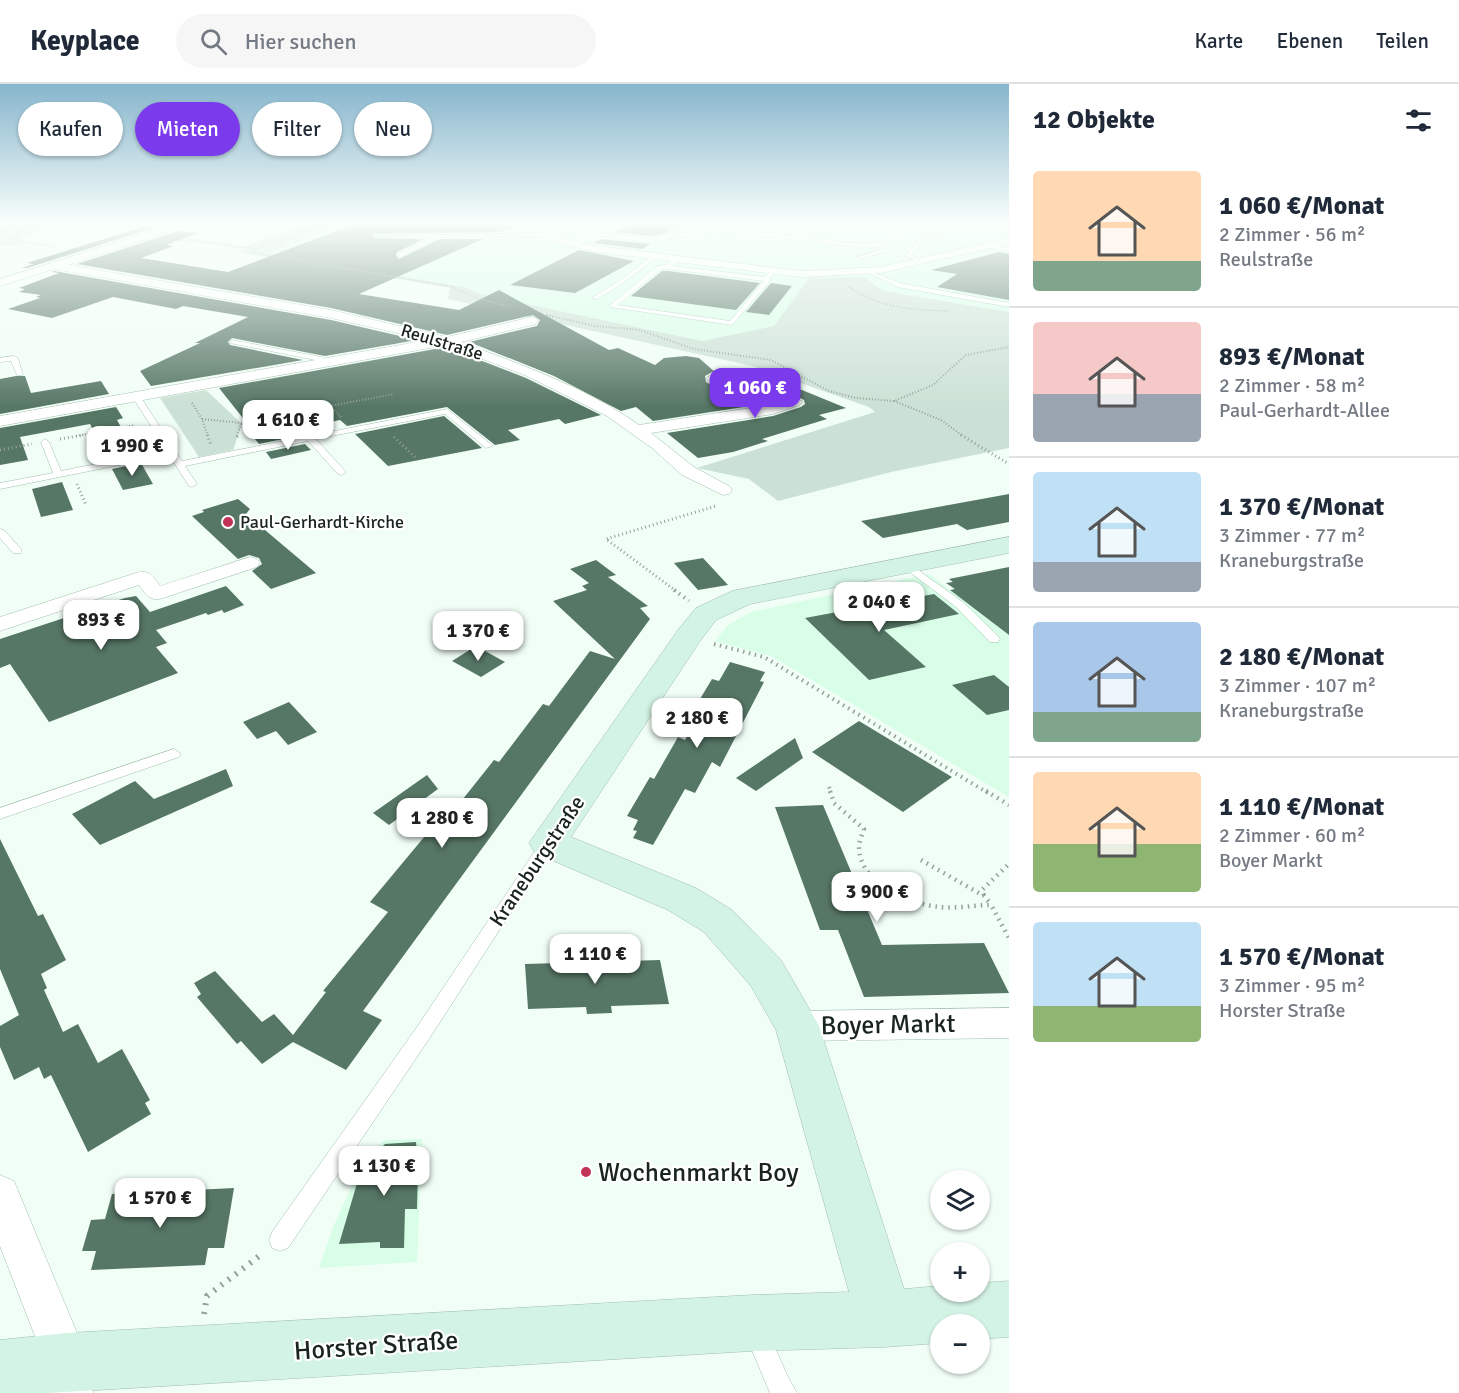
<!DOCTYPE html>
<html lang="de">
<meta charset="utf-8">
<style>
:root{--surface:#fff;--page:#f6f6f7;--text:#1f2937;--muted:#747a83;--line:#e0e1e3;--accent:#7c3aed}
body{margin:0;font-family:Signika,sans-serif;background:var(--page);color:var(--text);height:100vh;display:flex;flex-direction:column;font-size:22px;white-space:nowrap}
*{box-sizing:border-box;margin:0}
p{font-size:20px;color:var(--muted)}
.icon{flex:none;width:33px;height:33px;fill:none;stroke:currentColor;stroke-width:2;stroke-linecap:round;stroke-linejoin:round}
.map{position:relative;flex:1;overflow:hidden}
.sheet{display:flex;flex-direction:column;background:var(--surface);width:450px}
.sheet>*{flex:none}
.guide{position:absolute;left:18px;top:18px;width:570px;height:54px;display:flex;gap:12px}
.fabs{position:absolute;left:930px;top:1086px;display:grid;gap:12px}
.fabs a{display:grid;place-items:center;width:60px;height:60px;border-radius:50%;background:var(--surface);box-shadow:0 2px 4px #0004;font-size:30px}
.price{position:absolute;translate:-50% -51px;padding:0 14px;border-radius:12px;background:#fff;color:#222;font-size:20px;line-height:39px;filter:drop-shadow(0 2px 3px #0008)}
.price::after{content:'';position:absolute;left:50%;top:36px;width:18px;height:14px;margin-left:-9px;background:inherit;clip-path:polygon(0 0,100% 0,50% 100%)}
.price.current{background:var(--accent);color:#fff}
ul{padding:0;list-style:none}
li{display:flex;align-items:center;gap:18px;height:150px;padding:0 24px}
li+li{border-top:2px solid var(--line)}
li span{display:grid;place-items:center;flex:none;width:168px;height:120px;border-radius:6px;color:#555}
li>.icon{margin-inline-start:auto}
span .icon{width:72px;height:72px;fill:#fffc;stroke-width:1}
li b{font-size:26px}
h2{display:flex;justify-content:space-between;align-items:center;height:72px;padding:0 24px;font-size:26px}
.chip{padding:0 21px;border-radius:27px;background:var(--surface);box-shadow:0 2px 4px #0004;font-size:21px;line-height:54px}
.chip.current{background:var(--accent);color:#fff}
header{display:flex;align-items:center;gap:36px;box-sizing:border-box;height:84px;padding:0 30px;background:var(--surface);border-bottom:2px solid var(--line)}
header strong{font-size:28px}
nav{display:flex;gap:33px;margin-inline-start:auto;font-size:21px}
.search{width:420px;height:54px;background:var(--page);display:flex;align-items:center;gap:15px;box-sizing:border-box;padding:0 21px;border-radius:33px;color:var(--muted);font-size:22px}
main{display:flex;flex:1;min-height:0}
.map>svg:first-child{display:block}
.built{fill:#d8fee8}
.green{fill:#cce1d5}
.building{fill:#577766}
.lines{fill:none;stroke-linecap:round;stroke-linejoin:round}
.lane-casing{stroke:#a1beae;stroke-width:1}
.street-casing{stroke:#a1beae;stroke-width:1}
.secondary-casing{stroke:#a1beae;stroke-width:1}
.path-far5{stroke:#94a099;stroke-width:1.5;stroke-dasharray:1 2;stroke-linecap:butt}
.path-far4{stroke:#94a099;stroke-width:2;stroke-dasharray:1 2;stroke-linecap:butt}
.path-far3{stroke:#94a099;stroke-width:3;stroke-dasharray:1 3;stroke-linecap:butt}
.path-far2{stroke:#94a099;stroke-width:4;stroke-dasharray:1.5 4.5;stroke-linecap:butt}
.path-far1{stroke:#94a099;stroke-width:4.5;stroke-dasharray:1.5 5;stroke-linecap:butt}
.path{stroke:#94a099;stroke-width:6;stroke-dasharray:2 7;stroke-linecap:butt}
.lane{fill:#fff;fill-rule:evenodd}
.street{fill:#fff;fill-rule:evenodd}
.secondary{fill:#d3f3e4;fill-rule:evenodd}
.poi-dot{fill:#c33358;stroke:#fff;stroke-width:2}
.labels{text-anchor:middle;stroke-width:4.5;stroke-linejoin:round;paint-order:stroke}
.far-street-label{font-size:18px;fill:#19241e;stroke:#fff}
.far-poi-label{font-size:18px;fill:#19241e;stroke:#fff;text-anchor:start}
.street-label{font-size:21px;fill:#19241e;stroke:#fff}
.near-street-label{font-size:26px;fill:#19241e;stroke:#fff}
.near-poi-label{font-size:26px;fill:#19241e;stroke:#fff;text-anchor:start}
</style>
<header>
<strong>Keyplace</strong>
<div class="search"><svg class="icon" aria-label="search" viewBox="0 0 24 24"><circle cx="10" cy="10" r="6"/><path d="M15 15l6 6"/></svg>Hier suchen</div>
<nav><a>Karte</a><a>Ebenen</a><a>Teilen</a></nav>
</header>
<main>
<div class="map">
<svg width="1009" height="1309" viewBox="0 0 1009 1309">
<rect width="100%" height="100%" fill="#f1fef6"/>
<path class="built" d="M342,140h667v88l-125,-21 -21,-14 -53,1 -36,48 -72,15 -218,-46 -20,-8 -199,-33z
M929,490l80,61v162l-238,-141 -56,-15 13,-16 23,-13z
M422,1055l-5,123 -98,6 15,-43 30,-66 21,-19z"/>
<path class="green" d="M0,140h75l-54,12 2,8 -23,2z
M305,140h38l-77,30 198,33 20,8 218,46 72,-15 35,-48 54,-1 21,14 125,21v136l-118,24 -113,29 -29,-22 -52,-11 178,-56 -6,-5 -117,-41 -304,-67 2,-11 -212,-36 5,-3 -85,-12 8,-2 79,12z
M206,306l36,34 -9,26 -34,7 -39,-59z"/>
<path class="building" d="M355,140h162l-17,8 -128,2 2,4 50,1 -27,13 -1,3 3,4 41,-20h43l-124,55 100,16 40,-20 110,60 9,-2 37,17 9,-7 22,-2 13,2 17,15 -4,-1 -7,4 1,6 44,24 -97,15 -17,-14 -15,4 -67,-35 -85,-34 68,-16 3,-6 -7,-5 -86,20 -116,-27 -254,-44 101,-33 20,2 -32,12 8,1 -33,12 87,14z
M631,140h48l-13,9 -15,3 -36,-4z
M146,142l11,1 -130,41h-5l12,-4 -7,-1z
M602,155l48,5 -7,5 -50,-6z
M579,166l55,11 -59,32 -65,-8z
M999,168l10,2v46l-72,-13 20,-13 -26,-4z
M54,187l277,49 86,20 -92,16 -93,-18 -4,4 2,3 73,15 -152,26 -11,-15 60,-28h-5l53,-26 -65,-11 -7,3 -63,-12 -61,21 -44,-9 32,-11 -4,-1 5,-2 -22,-3 6,-3 -6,-1 40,-15 -7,-1z
M662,187h6l92,12 -24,27 -105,-14z
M771,199l21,3 -23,29 -23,-3z
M446,263l80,31 75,37 -36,9 -6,-5 -51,11 12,10 -25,5 -48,-38 -100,19 -7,-6 -44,9h-3l5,7 -39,8 -13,-16 4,-1 -31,-39z
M736,284l66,22 44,18 -27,7 8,4 -65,20 6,2 -35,11 -35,6 -31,-25 106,-17 28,-9 4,-3 -1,-4 -10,-5 -20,7 -56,-28z
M16,292h9l6,17 70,-12 8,13 -109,20v-35z
M116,323l7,11 -6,2 19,34 -28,5 -18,-35 -70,13 8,23 -28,5v-37z
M444,332l38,32 -94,18 -33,-32z
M305,360l6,6 -40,9 -5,-7z
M141,379l12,21 -30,6 -11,-21z
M62,398l11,28 -32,7 -9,-28z
M1009,410v28l-42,8 -10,-6 -74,14 -22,-17z
M238,415l12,10 -4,5 70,59 -45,16 -19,-18 10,-7 -3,-6 -10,-3 -11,4 -46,-43 12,-4 -2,-2z
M703,474l25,27 -30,5 -24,-27z
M596,476l20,15 -8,2 40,29 -8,2 10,11 -287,392 19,9 -36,50 -53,-28 -31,22 -21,-23 -4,3 -40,-47 4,-3 -7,-11 21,-12 47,51 12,-8 19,21 33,-43 -3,-1 65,-79 -18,-10 80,-96 5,3 39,-49 5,2 44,-58 6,2 41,-55 25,8 -62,-58 34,-11 -5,-4 7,-3 -19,-14z
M1009,483v68l-59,-45 5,-1 -9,-6 7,-1 -4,-3z
M226,502l18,19 -20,8 -2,-3 -14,5 -2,-2 -50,17 11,13 -11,4 22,26 -129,49 -39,-58 -10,4v-29l125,-41 11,-2 14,16z
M934,510l25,20 -75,16 42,37 -57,13 -64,-62z
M476,562l29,16 -24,15 -29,-16z
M730,578l35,10 -5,9 4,1 -44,85 -8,-5 -17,31 -10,-4 -32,56 -20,-7 4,-7 -4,-1 5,-10 -11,-4 23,-39 4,2 24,-42 7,3 22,-39 -7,-2 12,-20 7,2z
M994,591l15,12v23l-22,5 -35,-30z
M289,618l28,30 -29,13 -12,-14 -19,8 -14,-17z
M859,637l93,56 -49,35 -91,-60z
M795,654l8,20 -47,33 -20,-13z
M226,685l7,17 -133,59 -28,-31 63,-33 19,18z
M427,691l11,14 -49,36 -16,-12z
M823,721l59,140 102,-2 25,50 -145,4 -26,-67h-18l-45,-123z
M0,755l38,77 5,-2 23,46 -25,14 6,14 -3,2 19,42 15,-8 20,39 24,-14 28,51 -5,3 6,11 -63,38 -37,-77 -7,4 -5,-12 -25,13 -14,-33v-21l19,-11 -19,-46z
M660,876l9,44 -58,2 1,7 -25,1 -1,-7 -58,2 -3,-45z
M416,1058l2,28 -1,39h-12l-1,39h-24v-6l-41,2 22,-74 7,-9 17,-17z
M234,1104l-10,60h-16l-3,17 -114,5 5,-19h-14l9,-31 14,-1 7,-25z"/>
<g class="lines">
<g class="lane-casing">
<path id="lane" d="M565,140h6l-1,2 12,5 69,7 66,-11 144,17 25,-2 19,-18h5l-20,20 -20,4 -153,-17 -66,11 -70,-8 -16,-6z
M549,149l2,3 -112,1 -39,20 -2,-3 36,-17 -60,-1z
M941,149v2l-15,3 -15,17 10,5v2l-16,-6 17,-20z
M987,160l22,4v4l-24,-5z
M883,165l2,3 -25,7 -3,-2z
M652,172l5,1 -34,26 -26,16h-4v-2l26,-16z
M674,175l3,2 -5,5 93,11 5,-6 5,1 -5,6v3l-38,44 -122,-18v-2l48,-39 8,-1zM661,185h7l96,12 -34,40 -113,-16z
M869,187l31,12 109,20v4l-111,-20 -29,-14z
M232,256l90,17 9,6 -4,2 -7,-4 -90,-18z
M14,272l4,2 5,17h-6l-6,-14 -11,1v-4z
M136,310l4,2 42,65 265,-52 46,37 -7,2 -41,-34 -129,25 28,31 2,2 -5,3 -3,-1 -30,-33 -123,25 12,18 -5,3 -3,-1 -20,-31 -169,34v-6l53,-10 -12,-31 4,-3 4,3 12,29 105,-21 -34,-54z
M0,445l4,1 17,19v4h-8l-13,-15z
M907,478l57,41 34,33 2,3 -2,3h-8l-34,-35 -53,-40 -1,-2z
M174,665l7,5 -2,3 -179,62v-11z
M548,753l5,2 3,4 -3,4 -124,192 -141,209 -8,3 -8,-3 -3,-8 3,-8 145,-205 126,-188z
M758,1240l8,4 23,51 8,14h-27l-24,-57 4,-8z"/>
</g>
<g class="street-casing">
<path id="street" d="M176,140h15l-123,41 263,45 116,27 85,-20 4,1 2,3 -2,3 -75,18c61,23 124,45 178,83l118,-18 -49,-26 -2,-3 7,-4 61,30 21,-7 8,5 -3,3 -27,9 -122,19 43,34 35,19 3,4 -3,4 -6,1 -41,-20 -30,-27 -45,-32 -80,-40 -81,-31 -446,81v-10l428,-76 -97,-22 -277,-49 -54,17v-7z
M534,140h10l17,14 36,8 204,25 80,-4 128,-29v6l-128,29 -80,4 -204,-25 -43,-10 -16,-11z
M250,473l7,2 3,4 -3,4 -94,31c-13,4 -17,-3 -24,-13l-139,46v-14l136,-44c13,-4 17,3 24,13z
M1009,924v30l-212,3 -12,-4 -5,-11 5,-11 12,-4z
M0,1091l14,6 75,181 4,31h-46l-2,-31 -45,-116z"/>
</g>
<g class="secondary-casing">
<path id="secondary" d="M1009,453v16l-259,51 -34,16 -16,21 -129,196 125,51 36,22 49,50 38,66 85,263 36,-3v6h40v-9l29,-2v56l-29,2v-15h-40v19l-55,4 -133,4 -704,42h-48v-53l67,-7 685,-38 97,-3 -73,-262 -25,-44 -47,-54 -36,-22 -133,-57 -6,-10 149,-213 18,-22 36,-17z"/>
</g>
<path class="path-far5" d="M0,147l3,-7
M0,148l20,9 36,6
M11,154l13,-9 39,-5
M189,155l66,10 44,-14 22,-11
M255,165l-2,4 197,33 29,13 33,8
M849,203c30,21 64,23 99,24
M546,231l8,2"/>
<path class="path-far4" d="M547,231l48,11 45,4 54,19 77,11 58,31 27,7 38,3 39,-16 33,-30 43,-8
M894,317l47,19 22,16
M192,319l10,16 6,17
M341,333l-11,-11 64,-12
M202,335l40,4
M76,352l59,-11
M237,352l5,-13 88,-17"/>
<path class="path-far3" d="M207,351l4,10
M961,351l48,29
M237,353l1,-2
M394,353l21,20
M60,355l24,-4
M0,366l32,-6
M77,400l9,21
M676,507l-70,-52 110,-33"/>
<path class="path-far2" d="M674,506l15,11
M714,560l50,13 224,136
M829,703l2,6"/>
<path class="path-far1" d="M830,707l4,12 30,26c-2,6 -5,12 -5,18 0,36 50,57 80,60 17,2 35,-2 52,-2l18,33
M986,707l23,14
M921,776l63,36 7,8
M984,811l-2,-5 27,-26"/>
<path class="path" d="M204,1230l3,-18 55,-42"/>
<use href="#lane" class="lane"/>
<use href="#street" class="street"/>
<use href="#secondary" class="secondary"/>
</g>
<linearGradient id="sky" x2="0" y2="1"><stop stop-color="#86b5cc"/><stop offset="0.43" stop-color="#f9fffb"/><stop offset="1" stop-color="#f9fffb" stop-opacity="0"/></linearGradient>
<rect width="1009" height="323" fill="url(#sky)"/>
<g class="poi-dot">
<circle cx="228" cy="438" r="6"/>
<circle cx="586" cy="1088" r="6"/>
</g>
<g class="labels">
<g class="far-street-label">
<text transform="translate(442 258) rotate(17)" y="6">Reulstraße</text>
</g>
<g class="far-poi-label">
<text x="240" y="444">Paul-Gerhardt-Kirche</text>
</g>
<g class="street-label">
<text transform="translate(537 777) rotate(-56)" y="7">Kraneburgstraße</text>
</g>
<g class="near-street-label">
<text transform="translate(888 940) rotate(-1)" y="9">Boyer Markt</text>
<text transform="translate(376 1261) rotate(-4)" y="9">Horster Straße</text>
</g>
<g class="near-poi-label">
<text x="598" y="1097">Wochenmarkt Boy</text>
</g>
</g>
</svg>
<div class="fabs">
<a><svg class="icon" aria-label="layers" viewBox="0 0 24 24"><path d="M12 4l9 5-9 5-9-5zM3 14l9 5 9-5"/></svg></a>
<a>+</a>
<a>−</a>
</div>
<b class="price current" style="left:755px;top:335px">1 060 €</b>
<b class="price" style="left:288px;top:367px">1 610 €</b>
<b class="price" style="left:132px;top:393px">1 990 €</b>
<b class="price" style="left:879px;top:549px">2 040 €</b>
<b class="price" style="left:101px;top:567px">893 €</b>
<b class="price" style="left:478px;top:578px">1 370 €</b>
<b class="price" style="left:697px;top:665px">2 180 €</b>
<b class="price" style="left:442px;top:765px">1 280 €</b>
<b class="price" style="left:877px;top:839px">3 900 €</b>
<b class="price" style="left:595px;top:901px">1 110 €</b>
<b class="price" style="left:384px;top:1113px">1 130 €</b>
<b class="price" style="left:160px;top:1145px">1 570 €</b>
<div class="guide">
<a class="chip">Kaufen</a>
<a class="chip current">Mieten</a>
<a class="chip">Filter</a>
<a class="chip">Neu</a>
</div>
</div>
<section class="sheet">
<h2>12 Objekte<svg class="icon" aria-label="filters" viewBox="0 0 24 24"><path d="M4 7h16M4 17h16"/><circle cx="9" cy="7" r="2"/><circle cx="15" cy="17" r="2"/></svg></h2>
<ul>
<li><span style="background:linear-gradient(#ffd9b3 75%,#7fa58c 0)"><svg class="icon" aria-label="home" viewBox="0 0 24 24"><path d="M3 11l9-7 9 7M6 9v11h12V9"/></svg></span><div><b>1 060 €/Monat</b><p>2 Zimmer · 56 m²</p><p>Reulstraße</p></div></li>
<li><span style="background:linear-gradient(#f6c9c9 60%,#9aa5b1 0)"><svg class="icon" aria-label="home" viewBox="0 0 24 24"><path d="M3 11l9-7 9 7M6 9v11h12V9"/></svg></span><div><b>893 €/Monat</b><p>2 Zimmer · 58 m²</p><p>Paul-Gerhardt-Allee</p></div></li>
<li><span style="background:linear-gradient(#bfe0f5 75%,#9aa5b1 0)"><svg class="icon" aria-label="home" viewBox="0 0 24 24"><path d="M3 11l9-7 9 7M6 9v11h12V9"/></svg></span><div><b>1 370 €/Monat</b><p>3 Zimmer · 77 m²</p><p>Kraneburgstraße</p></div></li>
<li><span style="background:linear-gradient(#a9c7e8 75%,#7fa58c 0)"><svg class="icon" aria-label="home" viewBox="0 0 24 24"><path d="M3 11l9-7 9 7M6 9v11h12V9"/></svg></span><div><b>2 180 €/Monat</b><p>3 Zimmer · 107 m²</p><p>Kraneburgstraße</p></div></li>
<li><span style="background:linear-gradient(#ffd9b3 60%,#8fb573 0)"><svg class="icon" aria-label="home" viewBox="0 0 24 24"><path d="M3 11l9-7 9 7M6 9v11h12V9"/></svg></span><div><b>1 110 €/Monat</b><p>2 Zimmer · 60 m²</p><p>Boyer Markt</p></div></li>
<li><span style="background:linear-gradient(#bfe0f5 70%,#8fb573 0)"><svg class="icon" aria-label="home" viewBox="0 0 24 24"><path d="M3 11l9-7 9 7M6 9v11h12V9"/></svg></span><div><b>1 570 €/Monat</b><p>3 Zimmer · 95 m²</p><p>Horster Straße</p></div></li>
</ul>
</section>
</main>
